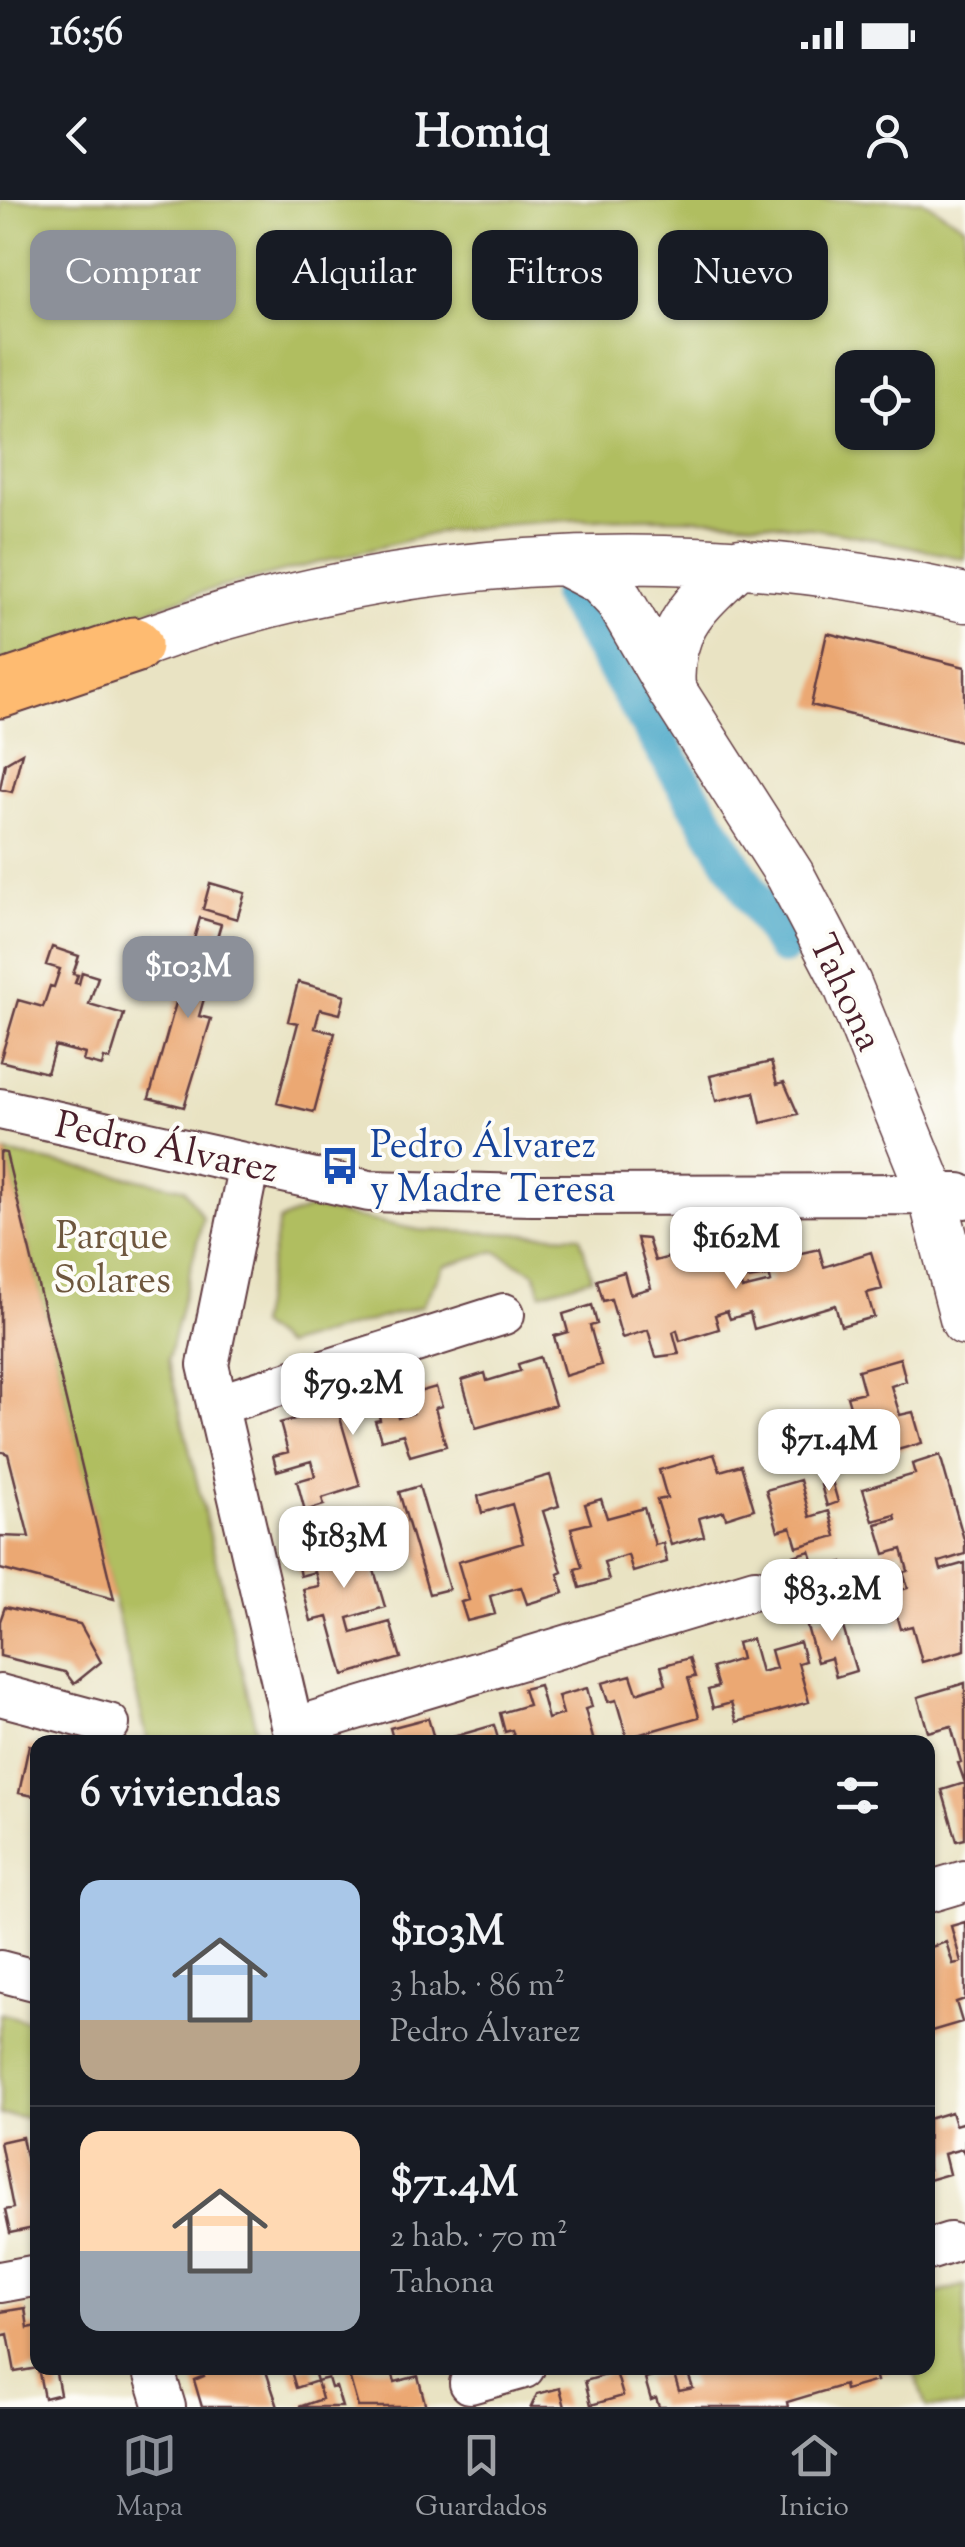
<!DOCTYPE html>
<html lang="es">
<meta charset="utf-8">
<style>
:root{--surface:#171b24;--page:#20242c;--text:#f1f3f6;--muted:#9ea1a6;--line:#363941;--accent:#8c9099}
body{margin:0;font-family:"Sorts Mill Goudy",serif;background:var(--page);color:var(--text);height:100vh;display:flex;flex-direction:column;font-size:38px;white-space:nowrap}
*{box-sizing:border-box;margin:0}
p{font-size:32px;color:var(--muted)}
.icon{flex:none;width:55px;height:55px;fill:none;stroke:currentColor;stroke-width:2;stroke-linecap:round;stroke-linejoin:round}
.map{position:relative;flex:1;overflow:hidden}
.side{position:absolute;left:30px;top:1535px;width:905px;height:640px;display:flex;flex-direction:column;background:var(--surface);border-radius:20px;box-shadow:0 2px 8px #0004}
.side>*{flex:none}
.hud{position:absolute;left:30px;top:30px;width:905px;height:90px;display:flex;gap:20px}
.fabs{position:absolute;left:835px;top:150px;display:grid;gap:20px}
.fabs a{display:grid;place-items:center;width:100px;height:100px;border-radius:20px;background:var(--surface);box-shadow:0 2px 8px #0004;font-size:50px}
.price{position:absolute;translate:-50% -85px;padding:0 22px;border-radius:20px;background:#fff;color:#222;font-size:32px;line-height:65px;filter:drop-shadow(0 2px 5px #0008)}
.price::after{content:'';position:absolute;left:50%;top:60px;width:30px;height:22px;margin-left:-15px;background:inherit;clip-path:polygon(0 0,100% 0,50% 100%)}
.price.selected{background:var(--accent);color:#fff}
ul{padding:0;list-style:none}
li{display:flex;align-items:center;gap:30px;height:250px;padding:0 50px}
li+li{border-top:2px solid var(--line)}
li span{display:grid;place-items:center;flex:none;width:280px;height:200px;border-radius:20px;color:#555}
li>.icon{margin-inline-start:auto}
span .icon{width:120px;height:120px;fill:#fffc;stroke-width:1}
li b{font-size:42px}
h2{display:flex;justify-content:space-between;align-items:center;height:120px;padding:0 50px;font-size:42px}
.pill{padding:0 35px;border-radius:20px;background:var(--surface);box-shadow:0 2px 8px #0004;font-size:35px;line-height:90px}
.pill.selected{background:var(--accent);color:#fff}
.status{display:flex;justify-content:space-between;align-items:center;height:70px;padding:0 50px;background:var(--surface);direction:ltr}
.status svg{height:28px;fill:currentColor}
header{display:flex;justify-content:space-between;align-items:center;height:130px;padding:0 50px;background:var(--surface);font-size:45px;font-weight:800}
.dock{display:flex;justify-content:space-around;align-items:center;height:140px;border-top:2px solid var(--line);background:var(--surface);font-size:28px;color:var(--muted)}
.dock a{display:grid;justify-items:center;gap:5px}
.dock .selected{color:var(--accent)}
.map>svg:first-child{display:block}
.green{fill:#b0be60;stroke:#7d6e46;stroke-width:2.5;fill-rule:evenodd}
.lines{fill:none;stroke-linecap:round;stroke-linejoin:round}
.canal{stroke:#49a7c8;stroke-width:38}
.building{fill:#eba873}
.minor-casing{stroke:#623c42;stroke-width:44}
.tertiary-casing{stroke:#623c42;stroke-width:51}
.motorway-casing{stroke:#623c42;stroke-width:59}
.minor{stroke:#fff;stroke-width:40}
.tertiary{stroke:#fff;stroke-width:48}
.motorway{stroke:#febb71;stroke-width:55}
.labels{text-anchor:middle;stroke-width:8;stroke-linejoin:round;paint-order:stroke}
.street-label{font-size:38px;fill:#4a1f2b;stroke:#fdfcf7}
.transit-label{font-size:38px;fill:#164399;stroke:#fdfcf7;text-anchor:start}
.park-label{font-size:38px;fill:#6e573e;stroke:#fdfcf7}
</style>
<div class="status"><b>16:56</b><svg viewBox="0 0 49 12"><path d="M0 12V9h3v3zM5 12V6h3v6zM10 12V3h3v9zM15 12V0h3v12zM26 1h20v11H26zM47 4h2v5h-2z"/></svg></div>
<header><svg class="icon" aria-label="back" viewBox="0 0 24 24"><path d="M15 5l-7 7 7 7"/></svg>Homiq<svg class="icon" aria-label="person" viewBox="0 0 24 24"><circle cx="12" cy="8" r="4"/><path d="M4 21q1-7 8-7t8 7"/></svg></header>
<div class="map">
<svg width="965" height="2207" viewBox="0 0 965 2207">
<rect width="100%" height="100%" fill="#fdfcf7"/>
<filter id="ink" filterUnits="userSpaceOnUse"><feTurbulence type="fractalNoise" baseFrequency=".01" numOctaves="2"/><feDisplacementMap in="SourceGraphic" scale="20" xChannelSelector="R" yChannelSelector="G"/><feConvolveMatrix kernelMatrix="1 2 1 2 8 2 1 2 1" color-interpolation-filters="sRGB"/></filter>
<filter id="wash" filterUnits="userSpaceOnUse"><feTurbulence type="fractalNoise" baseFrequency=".0048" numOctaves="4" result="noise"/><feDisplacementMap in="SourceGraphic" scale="40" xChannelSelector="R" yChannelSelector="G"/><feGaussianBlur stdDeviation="2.25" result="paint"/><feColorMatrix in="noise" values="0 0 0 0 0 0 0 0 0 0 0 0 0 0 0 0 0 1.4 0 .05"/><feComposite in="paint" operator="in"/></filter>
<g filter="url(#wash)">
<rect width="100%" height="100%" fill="#e9e3c3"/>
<path class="green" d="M0,0h922l43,26v333c-45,-10 -90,-21 -135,-28 -128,-20 -263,-15 -390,1l-238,60 -93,31 -109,46zM852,168h66v64h-66z
M6,953l178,35 19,30 -35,142 91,382h-111z
M310,1008l109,22 161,6 12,42 -51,15 -6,-20 -40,-22 -51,15 -22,40 -138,40 -26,-21 21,-104z
M0,1813l37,11v94l-37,-3z
M965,2085v122h-39l-13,-39h15v-72z"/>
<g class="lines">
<path class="canal" d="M570,395l213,351"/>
</g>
<g id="blocks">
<path class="building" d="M827,433l138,34v76l-154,-38z
M22,553l-10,39 -12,-3 5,-26z
M210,683l35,10 -8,26 -34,-10z
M200,718l21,6 -5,17 4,2 -21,73 12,3 -27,88 -35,-9z
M52,747l27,9 -6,18 5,1 -3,8 4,1 3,-12 16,5 -9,27 35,10 -14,46 -6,-2 -2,8 -19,-5 2,-7 -30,-8 -8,27 -47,-12 18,-61 25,7 7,-21 4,1 6,-18 -14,-4z
M298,782l47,13 -5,19 -20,-5 -5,19 20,5 -21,79 -37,-9 21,-80 -10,-2z
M771,862l6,22 7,-2 14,32 -37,9 -7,-31 -38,9 -6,-25z
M0,952l6,1 108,446 -114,-30v-33l29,1 -21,-83 -8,-3z
M637,1038l11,1 7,22 41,-11 6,20 21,-6 -7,-23 34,2 2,7 9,-3 7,29 -28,4 2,9 29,-7 -5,-21 53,-12 5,18 47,-15 11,37 -15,4 7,24 -33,9 -6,-21 -81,24 -4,-16 -20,6 -3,-8 -12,4 4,14 -39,12 -3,-11 -4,2 6,22 -23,3 -8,-27 -26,8 -11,-39 -8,2 -6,-21 27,-8 6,22 21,-6z
M592,1105l5,19 -7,2 11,39 -36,11 -11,-40 14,-4 -5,-18z
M540,1157l15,48 -79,23 -14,-48 23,-7 2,8 33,-10 -2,-7z
M900,1158l6,23 -15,5 9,29 13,-3 9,31 -56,16 -19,-63 17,-4 -6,-22z
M388,1183l10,34 15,-4 -5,-18 28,-8 6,19 -7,2 11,38 -36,10 -7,-22 -22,6 -6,-19 5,-1 -4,-17 -37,11 21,72 -38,12 2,7 -19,6 -8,-30 18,-5 -4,-15 -34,10 -4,-15 15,-4 -8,-29 19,-5 -3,-9z
M821,1229l4,15 -15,4 -4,-15z
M714,1254l6,17 21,-6 13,44 -28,9 -2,-7 -25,7 5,18 -33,9 -14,-45 10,-2 -8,-28z
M940,1255l25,88v11l-26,8 2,8 24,-7v87l-43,12 -10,-36 -12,3 -10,-36 18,-5 -5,-16 5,-1 -6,-22 -17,5 -9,-30 20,-5 -1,-4 -22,6 -10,-32 52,-15 -3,-10z
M550,1275l9,31 -16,5 19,61 -4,2 6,19 -37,11 -6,-17 -15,4 -16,5 5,18 -28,7 -6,-19 8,-2 -11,-38 65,-19 -11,-39 -30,9 -4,-17z
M800,1280l10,37 19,-6 7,25 -39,11 -6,-20 -13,4 -12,-41z
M832,1281l6,21 -11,4 -6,-21z
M419,1286l30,103 -20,5 -30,-102z
M601,1299l6,19 37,-10 11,37 8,-2 4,19 -34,10 -5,-17 -24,7 5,18 -29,8 -5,-19 7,-2 -11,-39 20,-5 -6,-19z
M318,1315l4,16 37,-11 26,87 -37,11 4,15 38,-11 11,36 -57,17 -16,-58 -17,4 -8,-32 16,-3 -4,-14 -15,4 -11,-52z
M810,1351l6,19 27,-8 6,19 -52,15 -11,-38z
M5,1407l75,17 21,38 -27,22 -9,-12 -65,-16v-35z
M839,1414l17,57 -20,6 -5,-19 -14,4 -11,-39z
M752,1439l9,33 15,-4 -5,-18 29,-8 5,19 -7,2 11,39 -72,20 -6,-19 -18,5 -5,-18 10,-3 -6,-19 29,-9 -4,-16z
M689,1458l6,19 -7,1 11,39 -72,21 -11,-38 -8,2 -6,-19 29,-8 6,18 14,-5 15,-4 -5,-18z
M965,1483v156l-8,2 -15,-51 23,-7 -7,-20 3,-1 -10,-36 -23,6 -10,-35z
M539,1485l9,34 15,-5 -5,-18 29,-8 5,19 -7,2 9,33h-78l-4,-12 -7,2 -5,-19 28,-8 -5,-16z
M428,1518l7,24h-41l-4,-14z
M494,1525l5,17h-60v-1z
M29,1545l9,2v50l-19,-4z
M965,1722v77l-9,3 6,20 -34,10v-84l18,-6 7,22 8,-2 -10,-36z
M951,1912l4,13 10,-3v33l-3,-6 -18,5 5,20 -21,6v-61z
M22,1937l6,30 10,-2v62l-28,6 -5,-23 8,-2 -13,-66z
M25,2108l3,20 10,-2v42l-23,4 -7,-38 -8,2v-24z
M38,2168h17l5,26 -16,4z
M201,2168h64l13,39h-76l-8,-27 10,-4z
M290,2168h23l4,13 11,-3 3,10 5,-1 6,20h-43l23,-8 -5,-18 -21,7z
M347,2168h44l4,14 23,-6 8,31h-68z
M686,2168h207v1l-18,5 2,7 -32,9 -1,-5 -57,17 1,5h-129l-3,-9 -5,2 -6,-21 28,-8 6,20 14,-3z
M616,2172l7,24 -32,9 -6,-24z
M560,2188l5,19h-34l6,-13z"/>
</g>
</g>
<g filter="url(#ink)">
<use href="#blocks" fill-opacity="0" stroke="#623c42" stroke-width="2.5"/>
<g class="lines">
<g class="minor-casing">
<path id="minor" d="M0,909l369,82 164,4 426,-1 6,4
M249,964l-41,201 88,377
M217,1205l287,-91
M0,1495l109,29
M293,1528l462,-139
M928,1692l37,-11
M0,1771l38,10
M928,2050l22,-7
M0,2082l38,-7
M153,2168l12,39
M470,2183l54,-15"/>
</g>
<g class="tertiary-casing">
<path id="tertiary" d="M563,361l37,19 19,20 52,89 119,186 29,55 28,54 85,210 33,127
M98,459c272,-109 582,-127 867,-61
M671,489c-5,-64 27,-86 69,-127"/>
</g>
<g class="motorway-casing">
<path id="motorway" d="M0,490l134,-45"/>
</g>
<use href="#minor" class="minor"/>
<use href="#tertiary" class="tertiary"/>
<use href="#motorway" class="motorway"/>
</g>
</g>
<defs>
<g id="bus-bare" transform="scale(3)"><path d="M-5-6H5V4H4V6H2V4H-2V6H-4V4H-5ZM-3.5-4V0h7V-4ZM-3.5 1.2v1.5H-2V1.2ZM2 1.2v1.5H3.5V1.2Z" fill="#1a4fb4" stroke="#fdfcf7" stroke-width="2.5" paint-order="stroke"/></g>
</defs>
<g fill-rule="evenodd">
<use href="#bus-bare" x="340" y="966"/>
</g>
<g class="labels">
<g class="street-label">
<text transform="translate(847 792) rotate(65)" y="13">Tahona</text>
<text transform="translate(167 946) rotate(12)" y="13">Pedro Álvarez</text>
</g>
<g class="transit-label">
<text x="370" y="957">Pedro Álvarez<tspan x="370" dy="44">y Madre Teresa</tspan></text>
</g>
<g class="park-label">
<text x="112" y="1048">Parque<tspan x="112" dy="44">Solares</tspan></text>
</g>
</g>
</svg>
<div class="fabs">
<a><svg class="icon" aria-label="locate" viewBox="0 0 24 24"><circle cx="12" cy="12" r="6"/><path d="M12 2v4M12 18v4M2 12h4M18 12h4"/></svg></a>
</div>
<b class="price selected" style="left:188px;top:821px">$103M</b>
<b class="price" style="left:736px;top:1092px">$162M</b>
<b class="price" style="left:353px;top:1238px">$79.2M</b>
<b class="price" style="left:829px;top:1294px">$71.4M</b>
<b class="price" style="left:344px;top:1391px">$183M</b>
<b class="price" style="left:832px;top:1444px">$83.2M</b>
<div class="hud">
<a class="pill selected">Comprar</a>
<a class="pill">Alquilar</a>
<a class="pill">Filtros</a>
<a class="pill">Nuevo</a>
</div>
<section class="side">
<h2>6 viviendas<svg class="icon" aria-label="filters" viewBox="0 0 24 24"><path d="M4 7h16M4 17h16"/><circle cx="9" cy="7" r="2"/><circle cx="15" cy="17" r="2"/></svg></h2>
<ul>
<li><span style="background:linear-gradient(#a9c7e8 70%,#b9a48a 0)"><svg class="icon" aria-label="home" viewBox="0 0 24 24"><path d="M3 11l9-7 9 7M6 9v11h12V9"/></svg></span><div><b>$103M</b><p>3 hab. · 86 m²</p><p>Pedro Álvarez</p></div></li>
<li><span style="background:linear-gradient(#ffd9b3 60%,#9aa5b1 0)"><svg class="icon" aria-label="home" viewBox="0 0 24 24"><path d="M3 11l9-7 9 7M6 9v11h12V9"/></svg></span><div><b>$71.4M</b><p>2 hab. · 70 m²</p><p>Tahona</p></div></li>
</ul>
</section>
</div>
<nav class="dock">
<a class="selected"><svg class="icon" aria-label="map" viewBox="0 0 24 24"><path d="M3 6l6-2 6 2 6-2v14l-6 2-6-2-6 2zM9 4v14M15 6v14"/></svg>Mapa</a>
<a><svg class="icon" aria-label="saved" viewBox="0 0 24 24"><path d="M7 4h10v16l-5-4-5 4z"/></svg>Guardados</a>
<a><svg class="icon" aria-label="home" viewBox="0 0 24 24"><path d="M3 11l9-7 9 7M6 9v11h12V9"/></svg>Inicio</a>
</nav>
